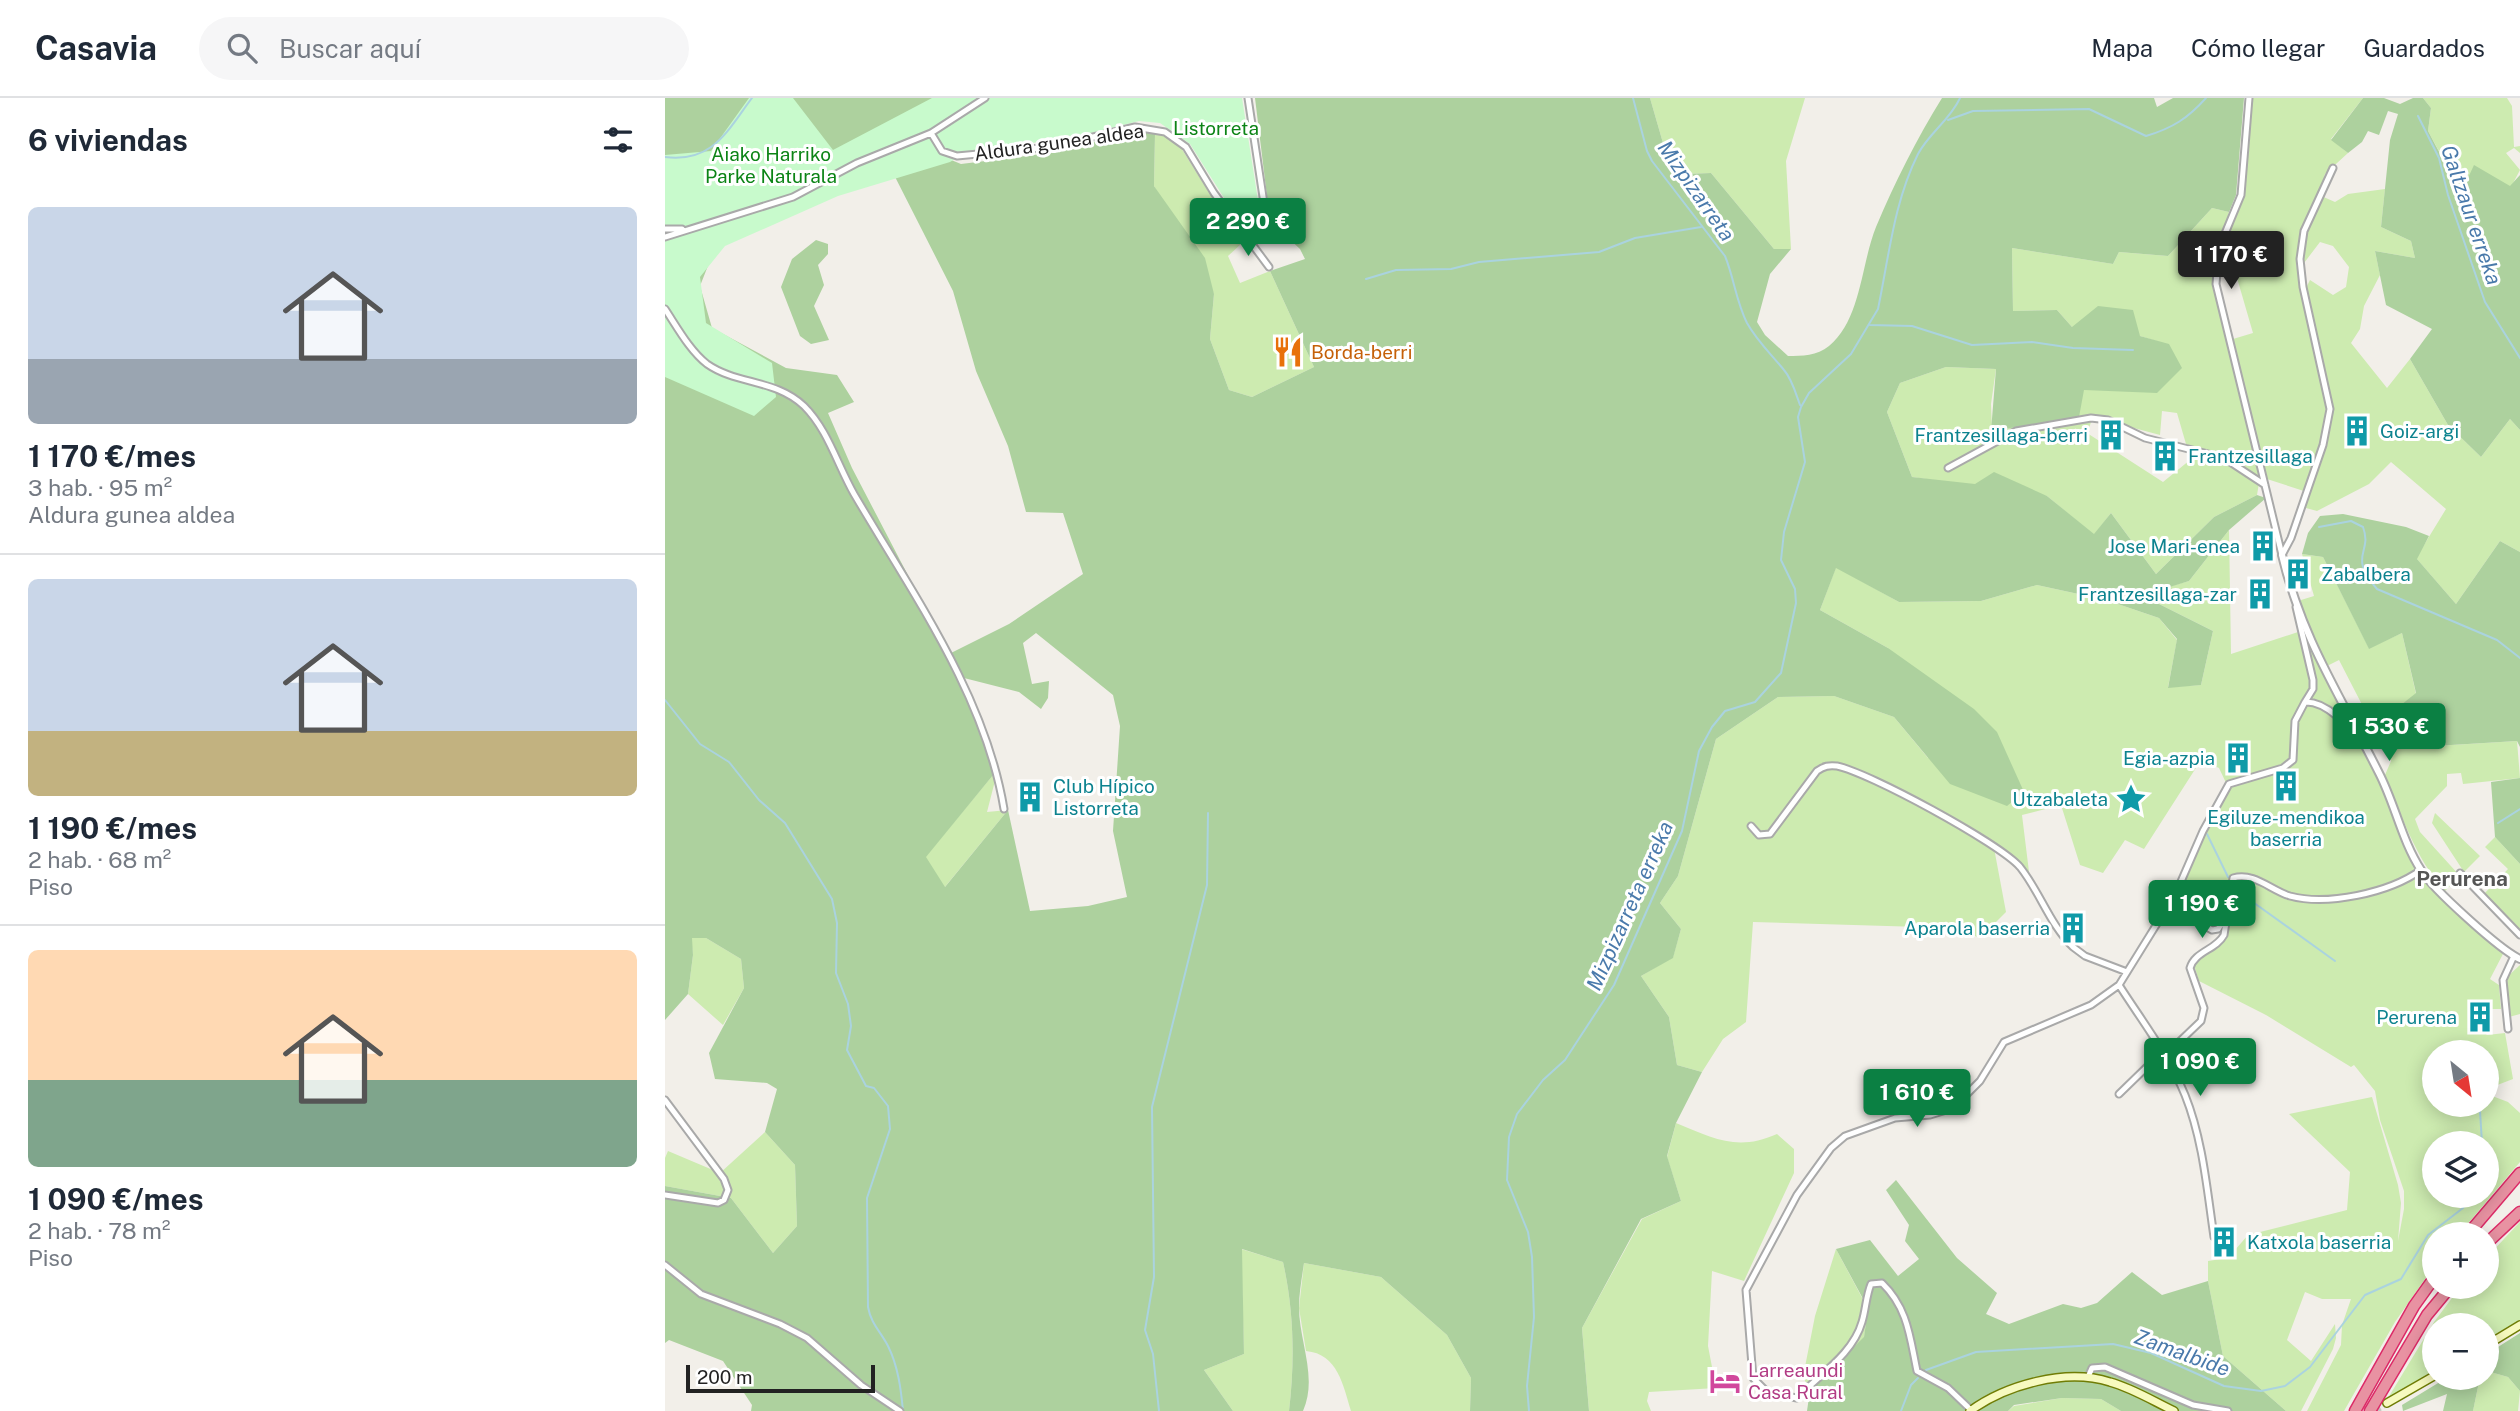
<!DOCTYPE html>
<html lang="es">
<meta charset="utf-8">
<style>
:root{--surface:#fff;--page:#f6f6f7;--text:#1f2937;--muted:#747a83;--line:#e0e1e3;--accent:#0b8043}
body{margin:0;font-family:"Public Sans",sans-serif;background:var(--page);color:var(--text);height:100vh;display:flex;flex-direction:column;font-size:26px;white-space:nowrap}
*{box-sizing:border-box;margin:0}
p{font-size:23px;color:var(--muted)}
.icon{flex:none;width:38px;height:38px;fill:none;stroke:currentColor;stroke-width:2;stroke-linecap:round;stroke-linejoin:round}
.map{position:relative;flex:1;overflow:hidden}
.sheet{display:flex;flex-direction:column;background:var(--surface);width:665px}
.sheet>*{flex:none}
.needle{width:46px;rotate:150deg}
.buttons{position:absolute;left:1757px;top:942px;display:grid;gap:14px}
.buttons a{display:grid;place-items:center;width:77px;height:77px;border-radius:50%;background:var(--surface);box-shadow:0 4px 18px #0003;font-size:35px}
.scale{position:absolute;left:21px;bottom:18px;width:189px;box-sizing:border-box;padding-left:7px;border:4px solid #222;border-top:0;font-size:19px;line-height:24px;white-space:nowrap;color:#222;-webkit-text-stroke:5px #fff;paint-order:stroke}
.price{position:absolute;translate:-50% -60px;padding:0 16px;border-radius:7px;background:var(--accent);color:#fff;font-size:23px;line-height:46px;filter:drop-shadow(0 2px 4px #0008)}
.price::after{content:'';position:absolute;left:50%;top:42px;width:21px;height:16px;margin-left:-10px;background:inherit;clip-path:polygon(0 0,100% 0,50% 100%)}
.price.active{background:#222;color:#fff}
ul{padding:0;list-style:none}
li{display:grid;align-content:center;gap:14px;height:371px;padding:0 28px}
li+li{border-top:2px solid var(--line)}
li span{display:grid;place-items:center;height:217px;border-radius:10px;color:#555}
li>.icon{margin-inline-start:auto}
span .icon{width:126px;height:126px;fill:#fffc;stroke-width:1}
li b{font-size:30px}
h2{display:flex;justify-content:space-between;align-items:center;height:84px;padding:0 28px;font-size:30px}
header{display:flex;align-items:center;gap:42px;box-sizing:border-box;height:98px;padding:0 35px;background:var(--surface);border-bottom:2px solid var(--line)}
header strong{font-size:33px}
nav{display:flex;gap:38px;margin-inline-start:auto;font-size:24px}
.search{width:490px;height:63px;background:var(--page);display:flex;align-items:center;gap:18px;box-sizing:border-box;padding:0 24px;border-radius:38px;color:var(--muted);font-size:26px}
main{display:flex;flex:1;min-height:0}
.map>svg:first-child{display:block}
.grass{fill:#cdebb0;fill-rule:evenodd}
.forest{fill:#add19e;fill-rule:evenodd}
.park{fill:#c8facc}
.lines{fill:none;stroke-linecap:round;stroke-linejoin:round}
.stream{stroke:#aad3df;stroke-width:2}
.secondary-tunnel{stroke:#c8c6c1;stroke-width:7;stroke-dasharray:7 3.5;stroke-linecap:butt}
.minor-casing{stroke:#a9a9a9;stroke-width:9}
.tertiary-casing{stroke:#a9a9a9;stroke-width:10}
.secondary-casing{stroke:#707d05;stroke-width:10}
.motorway-casing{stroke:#dc2a67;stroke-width:13}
.minor{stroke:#fff;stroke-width:5}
.tertiary{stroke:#fff;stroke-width:6}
.secondary{stroke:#f7fabf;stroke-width:7}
.motorway{stroke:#e892a2;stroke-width:10}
.labels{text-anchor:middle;stroke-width:6;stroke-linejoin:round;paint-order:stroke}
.park-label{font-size:19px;fill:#0c8416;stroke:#fff}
.street-label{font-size:19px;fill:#222;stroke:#fff}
.food-label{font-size:19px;fill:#c56008;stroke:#fff;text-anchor:start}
.culture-label{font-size:19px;fill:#0d838f;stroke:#fff;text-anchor:end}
.hotel-label{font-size:19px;fill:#b23c85;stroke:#fff;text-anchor:start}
.water-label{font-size:21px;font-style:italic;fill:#4a7aab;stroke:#fff}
.neighbourhood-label{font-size:21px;font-weight:bold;fill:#555;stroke:#fff}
</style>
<header>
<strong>Casavia</strong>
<div class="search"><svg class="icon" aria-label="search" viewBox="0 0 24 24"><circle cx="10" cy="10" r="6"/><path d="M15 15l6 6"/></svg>Buscar aquí</div>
<nav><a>Mapa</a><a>Cómo llegar</a><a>Guardados</a></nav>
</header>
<main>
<section class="sheet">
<h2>6 viviendas<svg class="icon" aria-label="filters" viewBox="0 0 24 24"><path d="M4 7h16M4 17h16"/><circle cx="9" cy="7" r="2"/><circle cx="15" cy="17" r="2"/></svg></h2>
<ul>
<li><span style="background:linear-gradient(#c9d6e8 70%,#9aa5b1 0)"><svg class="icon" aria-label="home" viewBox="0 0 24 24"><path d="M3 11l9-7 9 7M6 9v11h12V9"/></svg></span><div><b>1 170 €/mes</b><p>3 hab. · 95 m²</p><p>Aldura gunea aldea</p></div></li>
<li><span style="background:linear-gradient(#c9d6e8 70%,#c2b280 0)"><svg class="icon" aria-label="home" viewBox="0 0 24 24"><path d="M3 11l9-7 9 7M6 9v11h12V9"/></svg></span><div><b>1 190 €/mes</b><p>2 hab. · 68 m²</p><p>Piso</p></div></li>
<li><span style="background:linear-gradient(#ffd9b3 60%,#7fa58c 0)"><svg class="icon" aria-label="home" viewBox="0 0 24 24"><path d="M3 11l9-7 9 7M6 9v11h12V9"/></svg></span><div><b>1 090 €/mes</b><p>2 hab. · 78 m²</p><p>Piso</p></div></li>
</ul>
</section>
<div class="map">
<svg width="1855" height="1313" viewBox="0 0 1855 1313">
<rect width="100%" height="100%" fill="#f2efe9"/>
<path class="grass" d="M985,0h155l-19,63 5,88h-17l-63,-76 -26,1 -20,-24z
M1587,0h111l-32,41 17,14 -23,21 -6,21 16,7 13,-8 37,-5 -4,38 30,14 4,17 -40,-7 5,24 -16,31 -4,23 -9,14 36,45 23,-29 38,66 33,32 29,-38 10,11v122l-20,-11 -44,63 -40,-46 30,-49 -55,-47 -22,22 -52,27 -11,-3 1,-16 -40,-13 -34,-140 20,-6 -27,-93 18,-44zM1655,144l13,4 16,21 -3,20 -13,8 -23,-15 -4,8 2,32 -12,-56 8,-1z
M1758,0h84l5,8 2,41 6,-1v7l-6,-5 -8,5 14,17 -9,17 -49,6 -34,-62 3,-23z
M490,36l20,4 66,106 -13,12 12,27 30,-12 44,96 -62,30 -23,-7 -19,-51 4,-45 -60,-108z
M1547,110l17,4 -17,60 48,205 -3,18 -43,22 -58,57 -45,-61 -17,22 -47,-39 -135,-19 -25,-65 13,-29 46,-16 50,2 -5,35 1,27 92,-41 85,-45 -29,-9 -68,-9 -15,-17 -44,1 -1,-63 101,16 6,-12 49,4zM1497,313l15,2 9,31 15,7 -38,31 -76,-49 6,-16 67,18z
M1564,432l2,124 70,-23 75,141 46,105 82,75 -14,27 9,6 2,24h-29l-2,10 17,16 18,-2 8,46 -26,10v-37h-53v52h53v-10l21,8 12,11v49l-61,72h-25v32l-39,56 -51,89h-37l34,-66 1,-20 9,-26h-29l-17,-7 -18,48 24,21 24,-37 1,14 -3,11 -32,62h-15l-63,-55 -15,-75v-20l20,-3 20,-23 99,-25 3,-38 -61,-58 83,-17 26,88 3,18 -3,38 6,-32v-18l-24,-71 -5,-29 -21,-26 -3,2 -85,-52 -67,-34 -5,-16 28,-27 5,-21 -54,-23 55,-107 -9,-19 -18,-8 -57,89 -19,-9 -22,33 -23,-8 -19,-60 -39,10 8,65 -36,-32 12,64 -26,26 -26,-10 -201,-6 -7,100 -23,17 -21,33 -25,-7 -8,-48 -28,-41 32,-19 8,-28 -21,-26 18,-27 38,-137 62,-42 56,-1 60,21 34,41 -40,-110 -68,-38 16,-43 63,35 82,-1 56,-16 69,15 53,18 18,22 -9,47 33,-2 12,-54 -54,-27 1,-15 29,-8zM1769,1045h53v52h-53z
M1637,456l21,3 46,91 33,-15 14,61 -34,26 4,29 131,-8 3,37 -57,6 -2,-11 -14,1v12l-32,33 5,13 40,44 -15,15c-30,-33 -43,-75 -60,-116l6,-14 -52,-101 -14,7 -26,-62 2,-5 13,-4z
M333,671l-11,43 21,-2 -64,78 -19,-31z
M1770,715l45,43 -16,16 -32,-49z
M1830,739l25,27v69l-37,-38 25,-26 -23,-22z
M26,840h15l35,21 3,29 -21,37 -35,-31 5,-39z
M1855,867v49l-11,3 -3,-39z
M1011,1025c37,15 61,29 101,11l17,15v24l-50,108 -32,-10 -4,75 8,42 -67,4 -2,9 4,10h-62l-7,-83 60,-109 39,-18 -14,-44z
M100,1034l30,33 2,61 -24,27 -42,-55 -66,-12v-28l3,-7 52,22z
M1855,1124v98l-33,20v-15h-53v46l-46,27 46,-76 27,-36h26v-29z
M576,1151l42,13c11,49 12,99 6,149h-56l-29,-41 40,-16z
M1171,1151l32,60 -4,29 -54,52 -7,-13 12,-61z
M639,1165l77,14 66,58 24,43 -1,33h-119c-8,-26 -13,-57 -45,-60l-7,-43z
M1822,1273l21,6 12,14 -2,20h-45l7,-34h7z
M1397,1300l39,1 20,12h-113l6,-5z"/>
<path class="forest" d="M0,0h309l-35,57 22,9 96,-12 80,-22 18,4 -1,52 51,72 9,36 -4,45 19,51 23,7 62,-30 -44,-96 35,-12 -5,-10 -30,-28 -15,-123h395l15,52 20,24 26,-1 63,76h17l-21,25 -13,48 8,13 23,21c14,0 29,0 41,-10 32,-26 32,-82 47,-119 19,-45 40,-87 66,-129h212l3,9 16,-9h71l-8,97 -7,17 -17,-4 -44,48 -49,-4 -6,12 -101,-16 1,63 44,-1 15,17 26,-21 35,4 7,26 29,8 13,24 -25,25 -73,-3 -5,27 -88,14 5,-62 -50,-2 -46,16 -13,29 25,65 63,7 19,-12 53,24 47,38 17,-21 45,61 58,-57 43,-22 9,3 -37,32 -40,51 -29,9 -1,14 54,27 -12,54 -33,3 9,-49 -18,-21 -53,-18 -69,-15 -56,16 -82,1 -63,-34 -16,42 68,38 86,61 23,23 27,60 -17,14 -57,-22 -56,-67 -60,-21 -56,1 -62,42 -38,137 -18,27 21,26 -8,29 -32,18 28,41 8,48 25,7 -26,51 -9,33 14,45 -40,18 -59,109 7,83h-119l1,-33 -24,-43 -66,-58 -77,-14c-2,14 -5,30 -5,44 0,35 19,70 4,104h-14c6,-50 5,-100 -6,-149l-41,-13 2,105 -40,16 29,41h-482l1,-6 -29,-44 -54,-21 -4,3v-157l66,12 42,55 24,-27 -2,-61 -30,-33 12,-43 -10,-6 -52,-4 -6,-26 35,-65 -3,-29 -35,-21h-14l1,17 -5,39 -23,26zM224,67l64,126 23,80 32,75 18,66 37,1 20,61 -74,50 -60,30 -97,-186 -24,-55 26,-11 -17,-27 -51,-7 -74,-40 -12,-42 15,-38zM371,535l77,62 7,31 -7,105 14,66 -39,9 -58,5 -22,-101 -63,77 -19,-30 72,-88 -34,-91 55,14 22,17 7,-11 1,-17 -17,3 -9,-41z
M1698,0h21l16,6 13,-6h10l8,10 -3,23 33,62 13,-28 36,21 10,-11v255l-10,-11 -29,38 -33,-32 -38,-66 22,-30 -46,-24 -11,-54 40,7 -4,-17 -30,-14 9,-87 8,-26 -10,-3 -9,24 -11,-4 -6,11 -14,11 -17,-13z
M151,142l12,4v10l-10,11 6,20 -10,21 15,34 -18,4 -11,-8 -19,-49 11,-28z
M1678,416l63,13 23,9 -12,23 39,45 44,-63 20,11v195l-3,-6 -132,8 -3,-29 34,-27 -14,-60 -33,16 -46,-92 -21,-3 6,-21 12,-17z
M1855,680v86l-25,-27 -4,-55z
M1231,1082l61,78 40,35 -11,21 23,10 54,-20 18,4 16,-5 35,-31 30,23 46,-14 15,75 63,55h-165l-20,-12 -39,-1 -48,7 -6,6h-201l3,-21 54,-53 4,-29 -32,-59 34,-9 28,36 21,-17 -14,-18 4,-16 -23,-35z
M1855,1235v58l-12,-14 -21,-6v-17z
M1783,1279h32l-7,34h-30l4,-17 -44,17 -1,-6z"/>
<path class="park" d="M84,0h44l40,52 99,-52h310l17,109 -2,8 -8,7 -11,-2 -48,-76 -30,-21 -21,-2 -68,17 -103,13 -18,11 -112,34 -113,50 -25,31 6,46 66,40 4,34 -22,19 -89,-39v-222l46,-4z"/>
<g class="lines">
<path class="stream" d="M968,0l14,53 5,10 73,95c9,22 11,45 22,67 10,18 24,31 37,47 8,9 12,24 16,35
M1753,18l21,42 9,37 37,107 35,56
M1283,22l25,-9 116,-2 57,27c27,-8 42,-18 60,-38
M0,59c48,6 62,-26 87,-59
M701,181l30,-9 55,-1 28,-7 120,-10 36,-14 66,-11
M1205,227l42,1 60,19 60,-3 41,6 60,2
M1654,429l32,-6 12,6c10,27 -16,27 14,62l120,51 23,18
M0,602l35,44 29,18 30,38 26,23 47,76 5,24 -1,50 12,31 3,22 -4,24 19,36 8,2 14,18 2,23 -23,69 1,109c3,17 13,25 20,39 10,20 13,43 15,65
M1833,725l22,-14
M1542,736l21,43
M1571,788l14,14 85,61
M1815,1013l2,32
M1261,1272l50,-18 137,-8 38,9 73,33 37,5 24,-5 25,-19 55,-72 36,-16 27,-44 35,-27 7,-13
M494,1313l-6,-57 -8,-24 9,-53 -2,-170 55,-222 1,-72
M864,1313l-2,-25 7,-69 -2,-60 -4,-25 -21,-52 2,-43 8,-23 26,-34 22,-20 49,-75 68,-154 17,-80 13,-24 13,-16 30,-9 26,-29 15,-70 -1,-14 -14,-29 3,-28 21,-70 -7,-45 3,-10 8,-14 42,-39 27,-45c11,-53 16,-107 40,-155 11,-21 32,-34 42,-56
M1236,1313l10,-26 7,-7"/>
<path class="secondary-tunnel" d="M1709,1313l13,-8"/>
<g class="minor-casing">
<path id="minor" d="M1584,0l-8,97 -22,53 -3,36 66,271
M266,35l11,18 15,5 94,-9 84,-20 30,5 21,15 28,46 55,74
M0,131h17
M580,136l16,-12 4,-12 -17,-112
M0,139l128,-40 64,-34 74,-30 54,-35
M0,211c12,18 25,42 42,55 30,21 69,15 97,42 24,24 33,58 50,88 58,99 131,200 150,315
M1283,370l68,-37 75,-13 17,2 37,18 79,20 41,27
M1617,457l9,-17 32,-93 7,-36 -27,-122 -3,-28 4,-28 29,-63
M1631,509l17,73v9l-8,13
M1086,728l8,9 11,-1 47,-63c7,-5 12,-6 20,-5 31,6 162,77 183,101 20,25 30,58 53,80l12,9 42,16
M1795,775l60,62
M1503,807l44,25 6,-1 8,-12
M1454,887c23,36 50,71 66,110 18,45 22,95 29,142
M1843,931l-5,-49 11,-24
M1454,996l35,-34 24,-17 23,-22 3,-13 -14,-40c5,-17 26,-18 34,-33l9,-57c22,-6 37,12 57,18 37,10 99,-3 131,-26
M0,1002l59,79 4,11 -4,10 -6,3 -53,-8
M0,1167l36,29 79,30 27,14 54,47 39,26
M1423,1279l4,-9 13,-1 88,38 35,6
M1306,1312l-23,-22 -31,-17c-7,-33 -9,-63 -35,-88l-11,1c-5,12 -5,25 -9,38 -9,32 -43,53 -65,76l-29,-5 -15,-15 -7,-88 51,-95 34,-47 14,-12 50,-18 35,-3 23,-7 27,-27 24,-39 87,-37 28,-20 57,-92 27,-62 26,-47 54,-16 10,-8 2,-39 10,-19c23,-1 44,26 57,42"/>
</g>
<g class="tertiary-casing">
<path id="tertiary" d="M1617,457c20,84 59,142 97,218 16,31 23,68 42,97 12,19 79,80 99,89"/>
</g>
<g class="secondary-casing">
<path id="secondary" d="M1822,1247l33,-20
M1722,1305l47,-27
M1305,1313c36,-26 95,-43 140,-29 22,6 43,19 64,29"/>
</g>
<g class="motorway-casing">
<path id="motorway" d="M1803,1136l52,-61
M1822,1145l33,-31
M1690,1313l59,-105 20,-28
M1705,1313l57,-96 24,-29"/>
</g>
<use href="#minor" class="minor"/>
<use href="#tertiary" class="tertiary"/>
<use href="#secondary" class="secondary"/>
<use href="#motorway" class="motorway"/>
</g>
<defs>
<g id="restaurant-bare" transform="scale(2.415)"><path d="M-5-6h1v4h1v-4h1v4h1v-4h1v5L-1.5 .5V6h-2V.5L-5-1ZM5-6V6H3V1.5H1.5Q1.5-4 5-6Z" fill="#e8710a" stroke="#fff" stroke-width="2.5" paint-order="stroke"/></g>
<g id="building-bare" transform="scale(2.415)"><path d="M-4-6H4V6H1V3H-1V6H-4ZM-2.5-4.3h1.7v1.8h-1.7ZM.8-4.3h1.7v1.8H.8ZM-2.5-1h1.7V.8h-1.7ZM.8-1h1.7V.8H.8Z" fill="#0f9aa8" stroke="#fff" stroke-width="2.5" paint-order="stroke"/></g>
<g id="sight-bare" transform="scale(2.415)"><path d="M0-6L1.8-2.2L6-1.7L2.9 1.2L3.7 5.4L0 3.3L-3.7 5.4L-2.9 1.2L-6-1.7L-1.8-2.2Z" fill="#0f9aa8" stroke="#fff" stroke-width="2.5" paint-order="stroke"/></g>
<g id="hotel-bare" transform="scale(2.415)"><path d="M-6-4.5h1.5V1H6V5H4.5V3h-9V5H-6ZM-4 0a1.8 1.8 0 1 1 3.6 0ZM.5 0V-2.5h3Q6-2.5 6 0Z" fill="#d1479c" stroke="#fff" stroke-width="2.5" paint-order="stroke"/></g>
</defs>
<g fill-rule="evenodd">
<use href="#restaurant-bare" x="623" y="254"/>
<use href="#building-bare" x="1692" y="333"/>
<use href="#building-bare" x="1446" y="337"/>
<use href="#building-bare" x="1500" y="358"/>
<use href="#building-bare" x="1598" y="448"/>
<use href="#building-bare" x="1633" y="476"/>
<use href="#building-bare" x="1595" y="496"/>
<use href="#building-bare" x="1573" y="660"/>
<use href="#building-bare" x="1621" y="688"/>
<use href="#building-bare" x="365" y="699"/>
<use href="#sight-bare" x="1466" y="701"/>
<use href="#building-bare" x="1408" y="830"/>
<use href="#building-bare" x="1815" y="919"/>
<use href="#building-bare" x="1559" y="1144"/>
<use href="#hotel-bare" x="1060" y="1283"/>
</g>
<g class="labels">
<g class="park-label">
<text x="551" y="37">Listorreta</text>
<text x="106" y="63">Aiako Harriko<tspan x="106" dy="22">Parke Naturala</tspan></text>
</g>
<g class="street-label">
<text transform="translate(394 44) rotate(-8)" y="7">Aldura gunea aldea</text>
</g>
<g class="food-label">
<text x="646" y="261">Borda-berri</text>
</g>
<g class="culture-label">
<text x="1715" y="340" text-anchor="start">Goiz-argi</text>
<text x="1423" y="344">Frantzesillaga-berri</text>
<text x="1523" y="365" text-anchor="start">Frantzesillaga</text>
<text x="1575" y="455">Jose Mari-enea</text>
<text x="1656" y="483" text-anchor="start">Zabalbera</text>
<text x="1572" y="503">Frantzesillaga-zar</text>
<text x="1550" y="667">Egia-azpia</text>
<text x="388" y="695" text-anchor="start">Club Hípico<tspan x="388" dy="22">Listorreta</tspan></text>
<text x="1443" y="708">Utzabaleta</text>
<text x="1621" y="726" text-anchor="middle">Egiluze-mendikoa<tspan x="1621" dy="22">baserria</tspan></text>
<text x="1385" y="837">Aparola baserria</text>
<text x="1792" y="926">Perurena</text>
<text x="1582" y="1151" text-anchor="start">Katxola baserria</text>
</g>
<g class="hotel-label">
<text x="1083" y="1279">Larreaundi<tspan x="1083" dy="22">Casa Rural</tspan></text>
</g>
<g class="water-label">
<text transform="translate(1031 93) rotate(55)" y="7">Mizpizarreta</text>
<text transform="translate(1806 117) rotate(71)" y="7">Galtzaur erreka</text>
<text transform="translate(965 808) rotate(-66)" y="7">Mizpizarreta erreka</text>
<text transform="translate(1517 1255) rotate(20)" y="7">Zamalbide</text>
</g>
<g class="neighbourhood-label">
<text x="1797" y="788">Perurena</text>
</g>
</g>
</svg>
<div class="buttons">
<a><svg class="needle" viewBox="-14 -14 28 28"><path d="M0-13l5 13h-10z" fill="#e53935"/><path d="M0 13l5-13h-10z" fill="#747a83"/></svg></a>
<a><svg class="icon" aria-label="layers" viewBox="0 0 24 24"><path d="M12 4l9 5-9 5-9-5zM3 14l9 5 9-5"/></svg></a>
<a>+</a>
<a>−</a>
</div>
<div class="scale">200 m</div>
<b class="price" style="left:583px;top:160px">2 290 €</b>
<b class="price active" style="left:1566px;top:193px">1 170 €</b>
<b class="price" style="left:1724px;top:665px">1 530 €</b>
<b class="price" style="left:1537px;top:842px">1 190 €</b>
<b class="price" style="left:1535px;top:1000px">1 090 €</b>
<b class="price" style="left:1252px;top:1031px">1 610 €</b>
</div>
</main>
